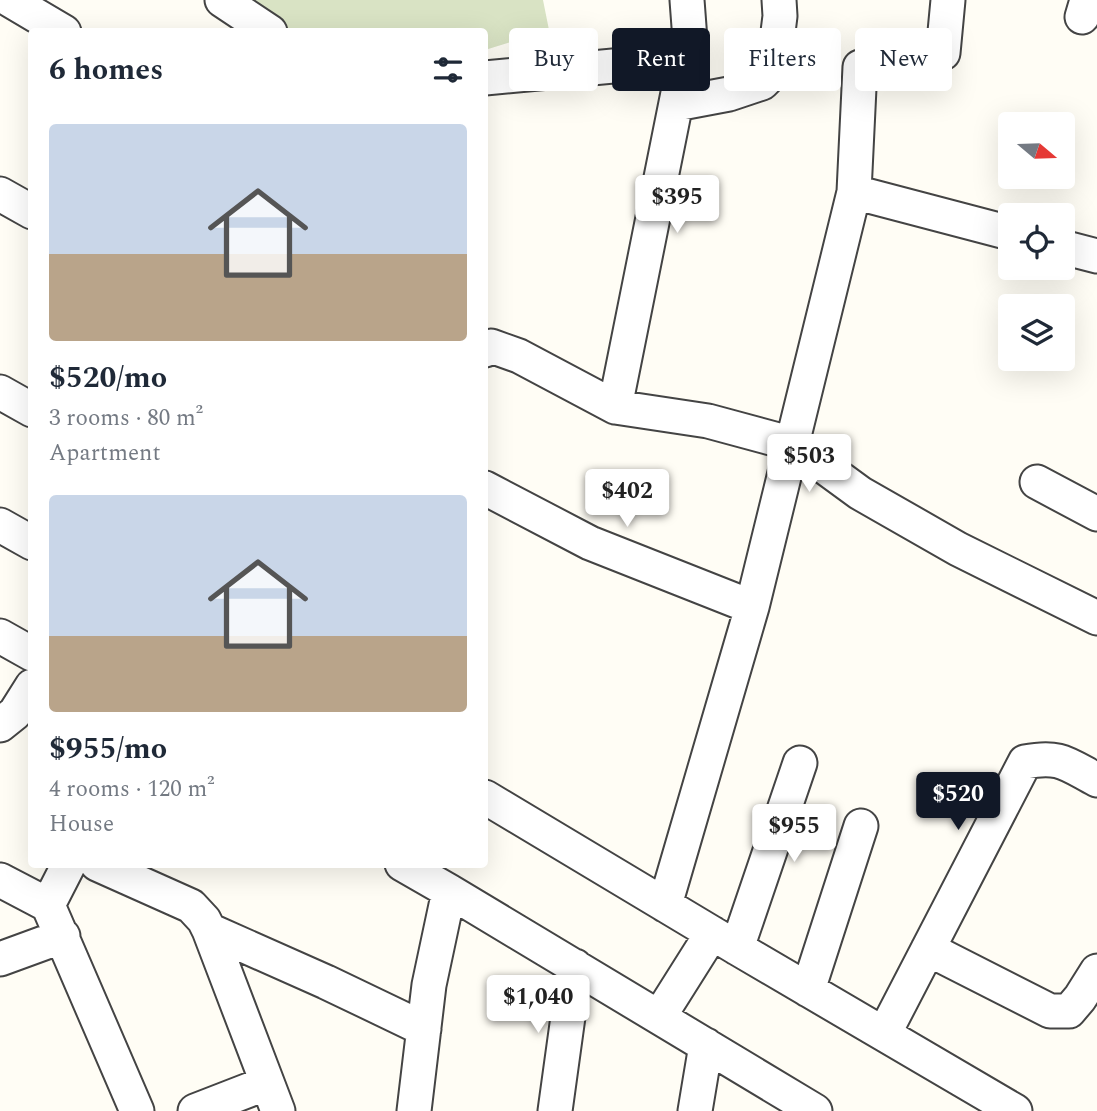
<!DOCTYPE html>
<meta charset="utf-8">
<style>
:root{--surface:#fff;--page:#f6f6f7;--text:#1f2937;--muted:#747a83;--accent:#111827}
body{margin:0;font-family:Spectral,serif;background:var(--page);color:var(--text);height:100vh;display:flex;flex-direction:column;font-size:26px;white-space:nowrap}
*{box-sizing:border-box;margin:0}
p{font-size:23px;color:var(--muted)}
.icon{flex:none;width:38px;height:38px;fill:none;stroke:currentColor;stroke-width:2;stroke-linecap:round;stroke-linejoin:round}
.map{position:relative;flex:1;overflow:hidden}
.panel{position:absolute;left:28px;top:28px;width:460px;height:840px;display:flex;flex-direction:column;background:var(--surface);border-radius:7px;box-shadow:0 7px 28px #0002}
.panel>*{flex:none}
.guide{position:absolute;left:509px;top:28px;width:481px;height:63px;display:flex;gap:14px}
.needle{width:46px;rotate:109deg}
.controls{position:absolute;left:998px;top:112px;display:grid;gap:14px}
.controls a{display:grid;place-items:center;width:77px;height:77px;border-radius:7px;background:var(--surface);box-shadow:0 7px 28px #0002;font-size:35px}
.price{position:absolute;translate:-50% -60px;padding:0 16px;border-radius:7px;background:#fff;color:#222;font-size:23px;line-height:46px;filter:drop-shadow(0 2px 4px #0008)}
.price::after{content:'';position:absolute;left:50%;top:42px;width:21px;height:16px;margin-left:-10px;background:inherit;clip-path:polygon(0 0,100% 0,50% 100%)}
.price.current{background:var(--accent);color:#fff}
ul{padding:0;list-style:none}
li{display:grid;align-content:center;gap:14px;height:371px;padding:0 21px}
li span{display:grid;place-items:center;height:217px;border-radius:7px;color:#555}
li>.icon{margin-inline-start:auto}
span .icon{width:126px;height:126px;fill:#fffc;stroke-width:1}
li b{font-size:30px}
h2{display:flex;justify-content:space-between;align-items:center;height:84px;padding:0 21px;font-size:30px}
.chip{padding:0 24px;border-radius:7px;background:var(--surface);box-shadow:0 7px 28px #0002;font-size:24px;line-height:63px}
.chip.current{background:var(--accent);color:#fff}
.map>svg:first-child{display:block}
.cemetery{fill:#d9e3c4}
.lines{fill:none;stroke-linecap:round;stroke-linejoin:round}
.minor-casing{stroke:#444;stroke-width:37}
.minor{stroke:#fff;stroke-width:33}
</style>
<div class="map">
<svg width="1097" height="1111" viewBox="0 0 1097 1111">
<rect width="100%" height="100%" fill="#fffdf5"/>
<path class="cemetery" d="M224,0h319l6,30 -64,20v-18l-214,-1z"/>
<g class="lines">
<g class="minor-casing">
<path id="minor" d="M10,0l54,32
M222,0l48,32
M1082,17l5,-17
M943,53l5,-53
M485,78l192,-18 9,-7 4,-13 -3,-40
M676,104l53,-10 33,-11 11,-11 7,-56 -1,-16
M854,192l156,41
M0,194l32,18
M1062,247l35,9
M485,350l6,-4 28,10 96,51 93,14 85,23 67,49 98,56 139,69
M0,392l32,18
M615,407l71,-354
M1037,482l60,32
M485,488l105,55 162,64
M0,525l32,18
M0,636l32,18
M0,725l15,-12 17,-27
M485,797l252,151 278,163
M97,864l94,42 13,14 5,10 69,181
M402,864l47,27 366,220
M0,880l48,25 89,206
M48,905l21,-41
M665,905l87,-298 102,-415 6,-125
M209,930l117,52 98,47
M737,948l63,-185
M928,949l122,62h19l11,-13 17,-27
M0,959l63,-23
M808,990l53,-164
M659,1017l53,-84
M884,1034l141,-272c35,-7 42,2 72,18
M195,1111l72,-28
M414,1111l15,-126 20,-94
M555,1111l20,-145
M695,1111l11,-66"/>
</g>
<use href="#minor" class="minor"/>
</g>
</svg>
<div class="controls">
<a><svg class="needle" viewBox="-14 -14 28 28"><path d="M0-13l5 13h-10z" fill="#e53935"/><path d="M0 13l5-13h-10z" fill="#747a83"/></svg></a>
<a><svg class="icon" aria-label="locate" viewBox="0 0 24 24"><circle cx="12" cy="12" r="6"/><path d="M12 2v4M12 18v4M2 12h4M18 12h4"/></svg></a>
<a><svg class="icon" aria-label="layers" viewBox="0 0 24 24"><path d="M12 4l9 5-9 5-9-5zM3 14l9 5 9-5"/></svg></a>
</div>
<b class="price" style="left:677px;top:235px">$395</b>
<b class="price" style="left:809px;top:494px">$503</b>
<b class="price" style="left:627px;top:529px">$402</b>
<b class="price current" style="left:958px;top:832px">$520</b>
<b class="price" style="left:794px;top:864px">$955</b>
<b class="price" style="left:538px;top:1035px">$1,040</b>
<div class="guide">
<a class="chip">Buy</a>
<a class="chip current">Rent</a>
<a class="chip">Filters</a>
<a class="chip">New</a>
</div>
<section class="panel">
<h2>6 homes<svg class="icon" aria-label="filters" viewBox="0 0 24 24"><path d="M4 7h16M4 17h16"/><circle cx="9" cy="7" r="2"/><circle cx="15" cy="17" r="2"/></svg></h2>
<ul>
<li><span style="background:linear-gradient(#c9d6e8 60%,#b9a48a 0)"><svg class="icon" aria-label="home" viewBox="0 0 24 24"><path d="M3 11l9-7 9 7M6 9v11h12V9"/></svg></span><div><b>$520/mo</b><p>3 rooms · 80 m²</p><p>Apartment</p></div></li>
<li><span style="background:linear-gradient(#c9d6e8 65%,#b9a48a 0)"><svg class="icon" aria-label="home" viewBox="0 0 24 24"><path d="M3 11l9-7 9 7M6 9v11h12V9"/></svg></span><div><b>$955/mo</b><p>4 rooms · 120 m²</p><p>House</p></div></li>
</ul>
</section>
</div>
